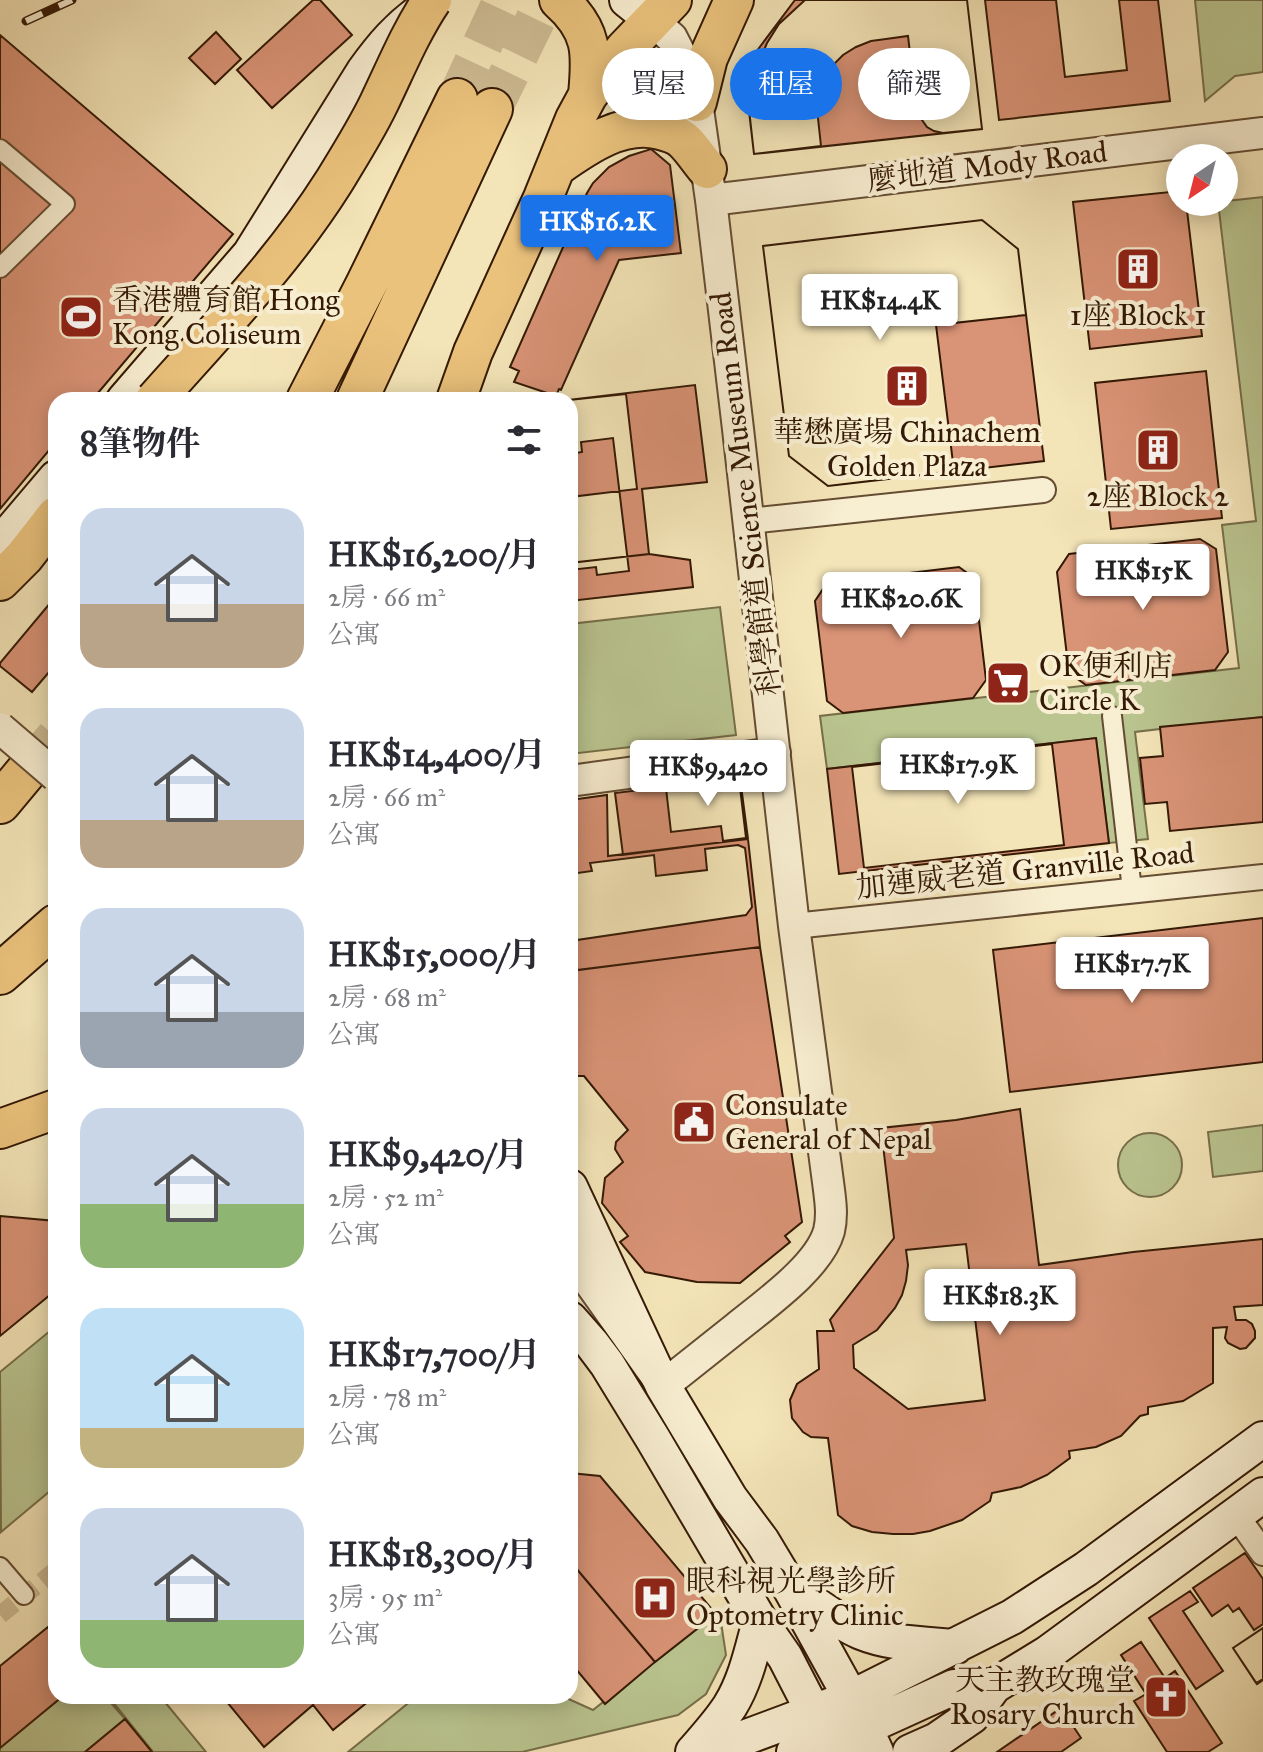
<!DOCTYPE html>
<html lang="zh-TW">
<meta charset="utf-8">
<style>
:root{--surface:#fff;--page:#f7f7f7;--text:#2b2b33;--muted:#7c7c81;--accent:#1a73e8}
body{margin:0;font-family:"IM FELL Great Primer","Noto Serif TC",serif;background:var(--page);color:var(--text);height:100vh;display:flex;flex-direction:column;font-size:30px;white-space:nowrap}
*{box-sizing:border-box;margin:0}
p{font-size:26px;color:var(--muted)}
.icon{flex:none;width:44px;height:44px;fill:none;stroke:currentColor;stroke-width:2;stroke-linecap:round;stroke-linejoin:round}
.map{position:relative;flex:1;overflow:hidden}
.panel{position:absolute;left:48px;top:392px;width:530px;height:1312px;display:flex;flex-direction:column;background:var(--surface);border-radius:24px;box-shadow:0 4px 20px #0003}
.panel>*{flex:none}
.banner{position:absolute;left:602px;top:48px;width:540px;height:72px;display:flex;gap:16px}
.needle{width:52px;rotate:215deg}
.fabs{position:absolute;left:1166px;top:144px;display:grid;gap:16px}
.fabs a{display:grid;place-items:center;width:72px;height:72px;border-radius:50%;background:var(--surface);box-shadow:0 4px 20px #0003;font-size:40px}
.price{position:absolute;translate:-50% -68px;padding:0 18px;border-radius:8px;background:#fff;color:#222;font-size:26px;line-height:52px;filter:drop-shadow(0 2px 4px #0008)}
.price::after{content:'';position:absolute;left:50%;top:48px;width:24px;height:18px;margin-left:-12px;background:inherit;clip-path:polygon(0 0,100% 0,50% 100%)}
.price.selected{background:var(--accent);color:#fff}
ul{padding:0;list-style:none}
li{display:flex;align-items:center;gap:24px;height:200px;padding:0 32px}
li span{display:grid;place-items:center;flex:none;width:224px;height:160px;border-radius:24px;color:#555}
li>.icon{margin-inline-start:auto}
span .icon{width:96px;height:96px;fill:#fffc;stroke-width:1}
li b{font-size:34px}
h2{display:flex;justify-content:space-between;align-items:center;height:96px;padding:0 32px;font-size:34px}
.chip{padding:0 28px;border-radius:36px;background:var(--surface);box-shadow:0 4px 20px #0003;font-size:28px;line-height:72px}
.chip.selected{background:var(--accent);color:#fff}
.map>svg:first-child{display:block}
.green{fill:#bac590;stroke:#776f4a;stroke-width:2}
.building{fill:#d99376;stroke:#341905;stroke-width:2;fill-rule:evenodd}
.lines{fill:none;stroke-linecap:round;stroke-linejoin:round}
.pedestrian-tunnel{stroke:#cebc94;stroke-width:18;stroke-dasharray:18 9;stroke-linecap:butt}
.trunk-tunnel{stroke:#cebc94;stroke-width:40;stroke-dasharray:40 20;stroke-linecap:butt}
.pedestrian-casing{stroke:#644c32;stroke-width:22}
.minor-casing{stroke:#644c32;stroke-width:28}
.tertiary-casing{stroke:#644c32;stroke-width:34}
.secondary-casing{stroke:#341905;stroke-width:38}
.primary-casing{stroke:#341905;stroke-width:42}
.trunk-casing{stroke:#341905;stroke-width:44}
.pedestrian{stroke:#f8eed1;stroke-width:18}
.minor{stroke:#f8eed1;stroke-width:24}
.tertiary{stroke:#f8eed1;stroke-width:30}
.secondary{stroke:#f8eed1;stroke-width:34}
.primary{stroke:#eac27c;stroke-width:38}
.trunk{stroke:#eac27c;stroke-width:40}
.rail-casing{stroke:#341905;stroke-width:9}
.rail{stroke:#f8eed1;stroke-width:6;stroke-dasharray:18;stroke-linecap:butt}
.tertiary-bridge-casing{stroke:#644c32;stroke-width:34;stroke-linecap:butt}
.primary-bridge-casing{stroke:#341905;stroke-width:42;stroke-linecap:butt}
.tertiary-bridge{stroke:#f8eed1;stroke-width:30}
.primary-bridge{stroke:#eac27c;stroke-width:38}
.labels{text-anchor:middle;stroke-width:8;stroke-linejoin:round;paint-order:stroke}
.street-label{font-size:30px;fill:#341905;stroke:#f8eed1}
.poi-label{font-size:30px;fill:#341905;stroke:#f8eed1;text-anchor:start}
</style>
<div class="map">
<svg width="1263" height="1752" viewBox="0 0 1263 1752">
<rect width="100%" height="100%" fill="#f4e5b8"/>
<filter id="stains"><feTurbulence type="fractalNoise" baseFrequency=".0025" numOctaves="4"/><feColorMatrix values="0 0 0 0 .2 0 0 0 0 .09 0 0 0 0 .02 0 0 0 .5 -.17"/></filter>
<radialGradient id="worn" r=".72"><stop offset=".6" stop-color="#630" stop-opacity="0"/><stop offset="1" stop-color="#630" stop-opacity=".3"/></radialGradient>
<path class="green" d="M1195,0h68v72l-28,4 -30,25z
M656,55l16,27 12,34c-27,-11 -39,-13 -68,-8l4,-9z
M1263,197v520l-128,15 13,107 -39,4 -13,-105 -269,31 -7,-53 419,-48 -17,-143 34,-4 -38,-319z
M720,607l16,128 -166,19v-130z
M1263,1125v46l-50,6 -5,-45z
M1118 1165a32 32 0 1 1 64 0a32 32 0 1 1-64 0Z
M56,1326v160l-55,46 -1,-160z
M719,1609l7,46 -20,39 -28,21 -156,37h-174l69,-56h145l31,14z
M63,1696h42l20,23 -40,33h-85v-4z
M108,1696h52l46,56h-53z"/>
<path class="building" d="M313,0h7l32,35 -80,73 -35,-38z
M795,0h172l15,129 -228,25 -10,-86z
M805,0h162l15,129 -39,4 -9,-2 -7,-4 -10,-14 -9,-77 -22,3 -15,2 -15,6 -13,8 -11,11 -8,13 -5,15 -2,15 4,37 -67,8 -5,-45 3,-23 6,-22 9,-21 12,-19z
M985,0h71l9,77 62,-7 -8,-70h39l12,101 -171,19z
M216,32l25,27 -26,25 -26,-26z
M0,35l233,199 -141,166h-36v42l-56,67z
M651,149l19,16 11,88 -62,7 -58,130 -2,-1 -3,7 -42,-14 5,-11 -9,-4 77,-174 6,-10 16,-16 20,-11z
M1180,191v11h6l16,134 -112,13 -17,-147z
M982,220l36,29 26,212 -216,25 -39,-30 -26,-210z
M982,220l36,29 8,66 -90,10 18,146 -126,15 -39,-30 -26,-210z
M1206,371l16,147 -111,11 -16,-146z
M695,385l12,97 -65,7 7,65 -79,9 -1,-163z
M626,394l11,95 -67,8 -1,-97z
M613,438l16,133 -32,4 -1,-8 -26,3v-116l12,-2 -1,-10z
M1200,539l16,10 12,103 -13,18 -129,15 -17,-12 -12,-101 12,-18z
M649,554l41,6 3,27 -123,14v-38z
M959,567l15,11 12,102 -13,18 -130,15 -16,-12 -12,-100 12,-18z
M56,596v68l-24,28 -32,-26v-3z
M1263,717v105l-93,9 -3,-29 -22,2 -5,-46 23,-2 -3,-29z
M1096,738l13,105 -270,31 -12,-105z
M1052,744l12,101 -200,23 -12,-101z
M740,778l8,61 -125,16 -8,-62z
M739,779l7,59 -23,3 -2,-15 -50,6 -5,-44z
M607,795l1,61 140,-17 12,108 -190,24v-171z
M738,845l7,3 7,59 -6,8 -176,26v-67l22,-3 -2,-8 64,-8 2,21 51,-6 -2,-21z
M1263,918v144l-253,30 -17,-142z
M760,947l42,275 -17,14 5,6 -50,41 -43,-1 -52,-10 -25,-30 8,-6 -26,-33 3,-25 18,-16 -8,-13 1,-7 12,-12 -44,-54h-14v-105z
M1020,1109l19,156 94,-13 130,-13v66l-29,2 2,13h10l6,4 3,7v7l-9,10 -6,1 -12,-6 -3,-5 2,-11 -14,1v55l-30,18 -35,6v7l-8,2 -19,20 -25,11 -27,4 1,7 -23,17 -26,12 -29,6 -2,8 -28,19 -32,11 -17,3h-20l-21,-2 -20,-6 -14,-11 -10,-77 -17,-1 -8,-5 -11,-14 -2,-18 7,-16 22,-15 -2,-38h17l-4,-11 64,-82 -13,-110 75,-8zM966,1244l19,156 -77,9 -54,-41 -1,-23 24,-15 18,-22 7,-13 4,-14 2,-16 -2,-15z
M0,1216l56,5v69l-56,46z
M570,1473l30,3 116,138 -61,48 -85,-101z
M1245,1553l18,26v45l-9,6 -15,-22 -6,4 -5,-7 -16,11 -19,-28z
M570,1561l85,101 -50,42 -35,-42z
M1190,1591l8,11 -15,9 40,60 -27,18 -47,-71z
M48,1627l8,10v59h7l-63,52v-82z
M1263,1628v52l-6,4 -24,-36z
M1263,1628v51l-7,4 -23,-35z
M1141,1642l24,36 10,-7 47,72 -14,9h-41l-33,-51 12,-7 -25,-39z
M222,1696h153l-42,34 -20,-25 -49,42z
M1061,1708l20,30 -20,14h-64z
M125,1719l27,33h-67z"/>
<g class="lines">
<path class="pedestrian-tunnel" d="M0,1615l56,-45"/>
<path class="trunk-tunnel" d="M457,99l46,-99
M492,109l53,-109
M30,767l26,-30"/>
<g class="pedestrian-casing">
<path id="pedestrian" d="M0,149l65,55 -65,64
M1112,716l20,174
M0,1567l24,28"/>
</g>
<g class="minor-casing">
<path id="minor" d="M749,521l294,-31
M794,926l469,-49
M1236,1515l27,38"/>
</g>
<g class="tertiary-casing">
<path id="tertiary" d="M711,200l552,-67
M570,781l205,-28
M570,1255l93,131c24,-19 49,-39 73,-58 28,-23 83,-61 93,-97 4,-16 1,-33 -1,-49l-34,-256 -56,-497 -27,-229 -14,-98 -8,-31 -17,-33 -20,-18"/>
</g>
<g class="secondary-casing">
<path id="secondary" d="M627,0l25,20
M124,400l126,-146 114,-183c18,-25 35,-45 60,-62
M0,546l6,-9 50,-59
M570,1187l93,199 67,112 32,43 27,45 62,112 25,54
M570,1319l22,25 15,20 46,75 107,182 25,36 49,95
M797,1592c21,14 41,30 64,40 29,12 63,12 94,15
M845,1723l21,4 88,-40 40,-1
M693,1752c13,-15 26,-29 37,-46 16,-26 22,-56 30,-85
M698,1752l35,-10 118,-44 161,-81 74,-48 177,-130
M794,1752l35,-8 21,-2
M910,1752l27,-12 35,-24 22,-30 54,-33 215,-158"/>
</g>
<g class="primary-casing">
<path id="primary" d="M559,0c34,30 33,53 29,95
M697,102l11,-44 26,-58
M556,167c30,-21 66,-47 104,-37 8,2 17,5 23,10 9,8 16,20 24,29
M456,400l17,-48 70,-154 32,-79 13,-24 36,-45 48,-50
M0,581l24,-24 32,-41
M0,1129l56,-20"/>
</g>
<g class="trunk-casing">
<path id="trunk" d="M307,400l59,-115 91,-186
M357,400l135,-291
M0,803l30,-36
M0,974l56,-49"/>
</g>
<use href="#pedestrian" class="pedestrian"/>
<use href="#minor" class="minor"/>
<use href="#tertiary" class="tertiary"/>
<use href="#secondary" class="secondary"/>
<use href="#primary" class="primary"/>
<use href="#trunk" class="trunk"/>
<g class="rail-casing">
<path id="rail" d="M26,21l46,-21"/>
</g>
<use href="#rail" class="rail"/>
<g class="tertiary-bridge-casing">
<path id="tertiary-bridge" d="M0,728l56,48"/>
</g>
<g class="primary-bridge-casing">
<path id="primary-bridge" d="M155,400c62,-70 128,-138 178,-217 16,-26 33,-53 46,-80 17,-35 31,-70 53,-103"/>
</g>
<use href="#tertiary-bridge" class="tertiary-bridge"/>
<use href="#primary-bridge" class="primary-bridge"/>
</g>
<defs>
<g id="building-square" transform="scale(2.3)"><rect x="-9" y="-9" width="18" height="18" rx="4" fill="#8f2418" stroke="#f8eed1"/><path d="M-4-6H4V6H1V3H-1V6H-4ZM-2.5-4.3h1.7v1.8h-1.7ZM.8-4.3h1.7v1.8H.8ZM-2.5-1h1.7V.8h-1.7ZM.8-1h1.7V.8H.8Z" fill="#fff"/></g>
<g id="stadium-square" transform="scale(2.3)"><rect x="-9" y="-9" width="18" height="18" rx="4" fill="#8f2418" stroke="#f8eed1"/><path d="M0-5a6.5 5 0 1 0 0 10a6.5 5 0 1 0 0-10ZM-3.5-1.8h7v3.6h-7Z" fill="#fff"/></g>
<g id="supermarket-square" transform="scale(2.3)"><rect x="-9" y="-9" width="18" height="18" rx="4" fill="#8f2418" stroke="#f8eed1"/><path d="M-6-5.5h2.5l.6 2H6L4.5 2H-2.5L-4.4-4H-6ZM-1.5 3.2a1.3 1.3 0 1 0 .1 0ZM3 3.2a1.3 1.3 0 1 0 .1 0Z" fill="#fff"/></g>
<g id="civic-square" transform="scale(2.3)"><rect x="-9" y="-9" width="18" height="18" rx="4" fill="#8f2418" stroke="#f8eed1"/><path d="M-.6-6.5H3V-4.5H.6V-3L4-1V1h2V6H-6V1h2V-1L-.6-3ZM-1.2 2.5V6h2.4V2.5Z" fill="#fff"/></g>
<g id="hospital-square" transform="scale(2.3)"><rect x="-9" y="-9" width="18" height="18" rx="4" fill="#8f2418" stroke="#f8eed1"/><path d="M-5-5h3v3.5h4V-5h3V5h-3V1.5h-4V5h-3Z" fill="#fff"/></g>
<g id="church-square" transform="scale(2.3)"><rect x="-9" y="-9" width="18" height="18" rx="4" fill="#8f2418" stroke="#f8eed1"/><path d="M-1.2-6h2.4v3.5h3.3v2.4h-3.3V6h-2.4V-.1h-3.3v-2.4h3.3Z" fill="#fff"/></g>
</defs>
<g fill-rule="evenodd">
<use href="#building-square" x="1138" y="269"/>
<use href="#stadium-square" x="81" y="317"/>
<use href="#building-square" x="907" y="386"/>
<use href="#building-square" x="1158" y="450"/>
<use href="#supermarket-square" x="1008" y="683"/>
<use href="#civic-square" x="694" y="1122"/>
<use href="#hospital-square" x="655" y="1598"/>
<use href="#church-square" x="1166" y="1697"/>
</g>
<g class="labels">
<g class="street-label">
<text transform="translate(987 166) rotate(-7)" y="10">麼地道 Mody Road</text>
<text transform="translate(745 494) rotate(-97)" y="10">科學館道 Science Museum Road</text>
<text transform="translate(1025 870) rotate(-6)" y="10">加連威老道 Granville Road</text>
</g>
<g class="poi-label">
<text x="112" y="310">香港體育館 Hong<tspan x="112" dy="34">Kong Coliseum</tspan></text>
<text x="1138" y="325" text-anchor="middle">1座 Block 1</text>
<text x="907" y="442" text-anchor="middle">華懋廣場 Chinachem<tspan x="907" dy="34">Golden Plaza</tspan></text>
<text x="1158" y="506" text-anchor="middle">2座 Block 2</text>
<text x="1039" y="676">OK便利店<tspan x="1039" dy="34">Circle K</tspan></text>
<text x="725" y="1115">Consulate<tspan x="725" dy="34">General of Nepal</tspan></text>
<text x="686" y="1591">眼科視光學診所<tspan x="686" dy="34">Optometry Clinic</tspan></text>
<text x="1135" y="1690" text-anchor="end">天主教玫瑰堂<tspan x="1135" dy="34">Rosary Church</tspan></text>
</g>
</g>
<rect width="100%" height="100%" filter="url(#stains)"/>
<rect width="100%" height="100%" fill="url(#worn)"/>
</svg>
<div class="fabs">
<a><svg class="needle" viewBox="-14 -14 28 28"><path d="M0-13l5 13h-10z" fill="#e53935"/><path d="M0 13l5-13h-10z" fill="#7c7c81"/></svg></a>
</div>
<b class="price selected" style="left:597px;top:263px">HK$16.2K</b>
<b class="price" style="left:880px;top:342px">HK$14.4K</b>
<b class="price" style="left:1143px;top:612px">HK$15K</b>
<b class="price" style="left:901px;top:640px">HK$20.6K</b>
<b class="price" style="left:958px;top:806px">HK$17.9K</b>
<b class="price" style="left:708px;top:808px">HK$9,420</b>
<b class="price" style="left:1132px;top:1005px">HK$17.7K</b>
<b class="price" style="left:1000px;top:1337px">HK$18.3K</b>
<div class="banner">
<a class="chip">買屋</a>
<a class="chip selected">租屋</a>
<a class="chip">篩選</a>
</div>
<section class="panel">
<h2>8筆物件<svg class="icon" aria-label="filters" viewBox="0 0 24 24"><path d="M4 7h16M4 17h16"/><circle cx="9" cy="7" r="2"/><circle cx="15" cy="17" r="2"/></svg></h2>
<ul>
<li><span style="background:linear-gradient(#c9d6e8 60%,#b9a48a 0)"><svg class="icon" aria-label="home" viewBox="0 0 24 24"><path d="M3 11l9-7 9 7M6 9v11h12V9"/></svg></span><div><b>HK$16,200/月</b><p>2房 · 66 m²</p><p>公寓</p></div></li>
<li><span style="background:linear-gradient(#c9d6e8 70%,#b9a48a 0)"><svg class="icon" aria-label="home" viewBox="0 0 24 24"><path d="M3 11l9-7 9 7M6 9v11h12V9"/></svg></span><div><b>HK$14,400/月</b><p>2房 · 66 m²</p><p>公寓</p></div></li>
<li><span style="background:linear-gradient(#c9d6e8 65%,#9aa5b1 0)"><svg class="icon" aria-label="home" viewBox="0 0 24 24"><path d="M3 11l9-7 9 7M6 9v11h12V9"/></svg></span><div><b>HK$15,000/月</b><p>2房 · 68 m²</p><p>公寓</p></div></li>
<li><span style="background:linear-gradient(#c9d6e8 60%,#8fb573 0)"><svg class="icon" aria-label="home" viewBox="0 0 24 24"><path d="M3 11l9-7 9 7M6 9v11h12V9"/></svg></span><div><b>HK$9,420/月</b><p>2房 · 52 m²</p><p>公寓</p></div></li>
<li><span style="background:linear-gradient(#bfe0f5 75%,#c2b280 0)"><svg class="icon" aria-label="home" viewBox="0 0 24 24"><path d="M3 11l9-7 9 7M6 9v11h12V9"/></svg></span><div><b>HK$17,700/月</b><p>2房 · 78 m²</p><p>公寓</p></div></li>
<li><span style="background:linear-gradient(#c9d6e8 70%,#8fb573 0)"><svg class="icon" aria-label="home" viewBox="0 0 24 24"><path d="M3 11l9-7 9 7M6 9v11h12V9"/></svg></span><div><b>HK$18,300/月</b><p>3房 · 95 m²</p><p>公寓</p></div></li>
</ul>
</section>
</div>
